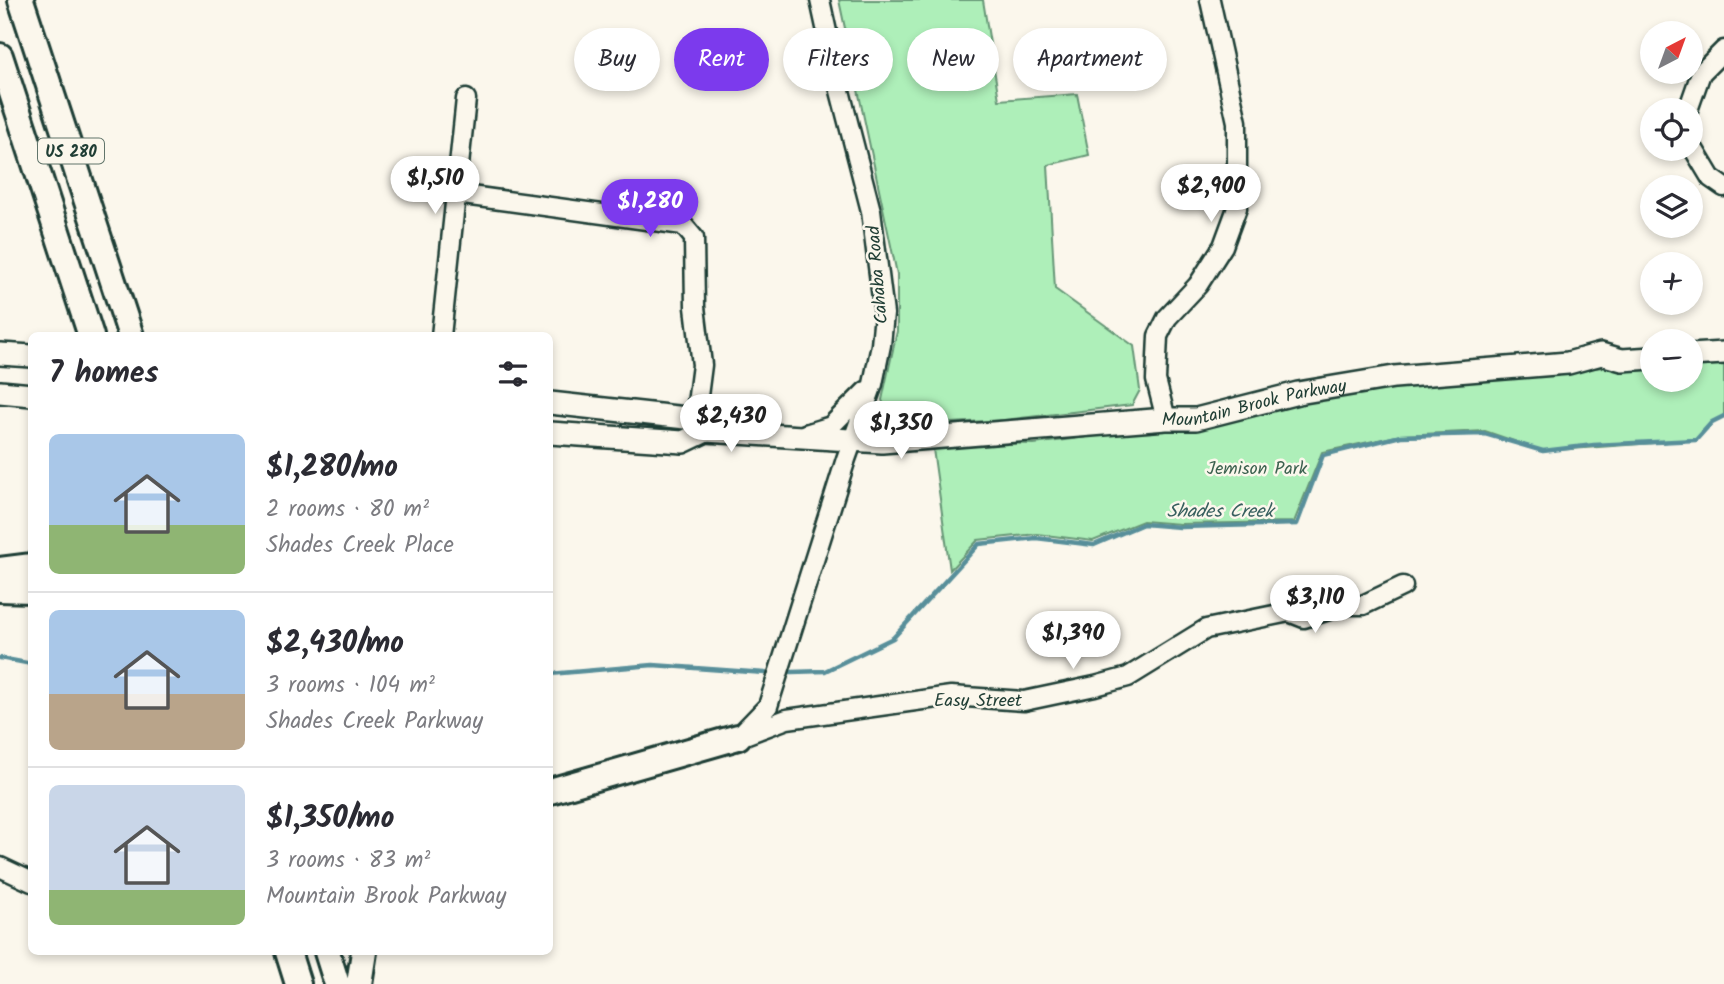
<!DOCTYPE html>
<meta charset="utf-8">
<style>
:root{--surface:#fff;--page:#f7f7f7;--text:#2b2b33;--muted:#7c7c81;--line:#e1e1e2;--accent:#7c3aed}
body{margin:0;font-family:Kalam,sans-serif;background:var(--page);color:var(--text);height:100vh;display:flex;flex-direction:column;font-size:26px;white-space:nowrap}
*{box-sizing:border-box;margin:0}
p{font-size:23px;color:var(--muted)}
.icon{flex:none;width:38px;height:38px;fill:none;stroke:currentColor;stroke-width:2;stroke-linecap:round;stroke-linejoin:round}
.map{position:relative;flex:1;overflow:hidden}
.side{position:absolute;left:28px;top:332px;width:525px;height:623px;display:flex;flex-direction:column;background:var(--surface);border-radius:10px;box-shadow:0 4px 10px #0003}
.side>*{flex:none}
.guide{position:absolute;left:574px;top:28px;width:665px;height:63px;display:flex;gap:14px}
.needle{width:46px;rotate:41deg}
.tools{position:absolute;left:1640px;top:21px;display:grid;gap:14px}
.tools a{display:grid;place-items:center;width:63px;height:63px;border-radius:50%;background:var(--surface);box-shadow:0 4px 10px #0003;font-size:35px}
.price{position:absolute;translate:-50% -60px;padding:0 16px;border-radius:24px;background:#fff;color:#222;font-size:23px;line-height:46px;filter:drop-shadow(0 2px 4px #0008)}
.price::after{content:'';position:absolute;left:50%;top:42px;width:21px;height:16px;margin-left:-10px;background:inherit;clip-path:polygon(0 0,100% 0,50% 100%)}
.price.selected{background:var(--accent);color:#fff}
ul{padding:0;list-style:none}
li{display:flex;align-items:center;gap:21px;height:175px;padding:0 21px}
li+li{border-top:2px solid var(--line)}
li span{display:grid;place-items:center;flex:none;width:196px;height:140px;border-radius:10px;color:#555}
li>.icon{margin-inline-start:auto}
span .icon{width:84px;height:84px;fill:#fffc;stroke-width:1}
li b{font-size:30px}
h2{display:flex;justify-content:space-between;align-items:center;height:84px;padding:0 21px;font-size:30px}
.tag{padding:0 24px;border-radius:32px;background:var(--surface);box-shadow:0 4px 10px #0003;font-size:24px;line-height:63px}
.tag.selected{background:var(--accent);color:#fff}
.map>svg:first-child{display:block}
.green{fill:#aeefb9;stroke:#669676;stroke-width:2}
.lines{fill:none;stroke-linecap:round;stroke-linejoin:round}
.stream{stroke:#588f9a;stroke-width:4.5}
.minor-casing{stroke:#1f3d34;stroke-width:23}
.major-casing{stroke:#1f3d34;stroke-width:26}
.highway-casing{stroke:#1f3d34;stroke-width:30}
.minor{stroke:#fbf7ec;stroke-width:18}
.major{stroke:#fbf7ec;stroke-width:21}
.highway{stroke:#fbf7ec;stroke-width:24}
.labels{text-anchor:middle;stroke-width:5;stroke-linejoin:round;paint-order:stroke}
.shield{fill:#fbf7ec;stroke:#61756b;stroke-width:2}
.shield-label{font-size:16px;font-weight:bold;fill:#1f3d34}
.street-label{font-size:18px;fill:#1f3d34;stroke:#fbf7ec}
.park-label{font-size:18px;fill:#3c614f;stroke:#fbf7ec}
.water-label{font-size:19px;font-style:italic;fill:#375f5e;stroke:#fbf7ec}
</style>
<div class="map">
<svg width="1724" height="984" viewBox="0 0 1724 984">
<rect width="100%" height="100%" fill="#fbf7ec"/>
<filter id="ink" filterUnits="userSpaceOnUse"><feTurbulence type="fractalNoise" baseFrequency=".0143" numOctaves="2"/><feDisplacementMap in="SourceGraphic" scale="14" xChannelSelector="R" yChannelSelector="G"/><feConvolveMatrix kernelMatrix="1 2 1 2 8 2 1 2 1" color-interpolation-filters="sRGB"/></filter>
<g filter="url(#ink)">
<path class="green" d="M839,0h144l16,100 78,-6 12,61 -41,10 7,124 79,57 6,44 -8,15 -128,15 -71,4h-27l-18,-9 -6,-15 15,-69v-57z
M1724,359v57l-12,6 -16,18 -153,11 -58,-20 -84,4 -79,17 -28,70 -114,2 -37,-3 -50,20 -56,-7 -59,6 -28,30 -18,-128 102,2 167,-22 206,-38 245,-21v17h38l1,-19z"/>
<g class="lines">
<path class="stream" d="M0,658l32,6
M791,672l34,-1 68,-33 86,-94 57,-6 58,7 49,-21 37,3 117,-3 26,-69 78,-19 84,-2 58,17 51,-6 102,-5 16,-18 12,-6
M550,674l103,-9 112,8"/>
<g class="minor-casing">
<path id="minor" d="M1688,110l13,-37 23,-23
M1690,143l21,35 13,9
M456,194l227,31 11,13 1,69 7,58 -7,54
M441,336l25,-237
M1166,419l-10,-39 2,-44 9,-18 31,-33 25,-39 14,-38v-86l-27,-122
M805,434l26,-8 35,-35
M1289,612l15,6 34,-11
M742,736l45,-17 164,-23 73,5 71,-15 33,-9 78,-48 83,-17 18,-13 35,6h21l40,-19
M738,737l30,-31 78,-247 27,-75 8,-39 3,-31 -13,-103 -32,-124 -19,-87
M0,867l32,15"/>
</g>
<g class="major-casing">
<g id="major">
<path d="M0,354l32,2"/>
<path d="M1690,355l34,-2"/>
<path d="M0,392l32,3"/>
<path d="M550,403l145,16 11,12"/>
<path id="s1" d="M550,433l133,9 23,-11 176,11 284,-23h30l102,-26 96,-16 174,-14 33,-9 21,6 30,-2"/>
</g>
</g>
<g class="highway-casing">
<path id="highway" d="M21,0l110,336
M0,56l91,280
M0,570l32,-4
M0,589l32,1
M550,791l188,-54
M288,952l10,32
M327,952l10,32
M359,984l5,-32"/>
</g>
<use href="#minor" class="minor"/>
<use href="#major" class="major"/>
<use href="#highway" class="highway"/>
</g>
</g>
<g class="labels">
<rect class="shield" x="38" y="138.5" width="66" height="25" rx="5"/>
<g class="shield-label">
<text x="71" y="157">US 280</text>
</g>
<g class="street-label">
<text transform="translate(877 275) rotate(-95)" y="6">Cahaba Road</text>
<text dy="6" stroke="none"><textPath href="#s1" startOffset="710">Mountain Brook Parkway</textPath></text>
<text x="978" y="706">Easy Street</text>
</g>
<g class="park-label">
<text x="1257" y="474">Jemison Park</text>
</g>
<g class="water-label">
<text x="1220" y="517">Shades Creek</text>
</g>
</g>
</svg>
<div class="tools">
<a><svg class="needle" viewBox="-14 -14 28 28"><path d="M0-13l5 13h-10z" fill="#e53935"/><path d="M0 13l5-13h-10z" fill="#7c7c81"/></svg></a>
<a><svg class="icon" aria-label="locate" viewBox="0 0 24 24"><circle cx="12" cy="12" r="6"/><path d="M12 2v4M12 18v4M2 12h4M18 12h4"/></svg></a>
<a><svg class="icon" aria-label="layers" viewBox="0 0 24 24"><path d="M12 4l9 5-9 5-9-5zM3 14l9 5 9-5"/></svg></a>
<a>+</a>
<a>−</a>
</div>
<b class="price" style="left:435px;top:216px">$1,510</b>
<b class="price" style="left:1211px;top:224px">$2,900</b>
<b class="price selected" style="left:650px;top:239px">$1,280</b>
<b class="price" style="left:731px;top:454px">$2,430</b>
<b class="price" style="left:901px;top:461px">$1,350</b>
<b class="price" style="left:1315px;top:635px">$3,110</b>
<b class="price" style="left:1073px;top:671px">$1,390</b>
<div class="guide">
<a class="tag">Buy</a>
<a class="tag selected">Rent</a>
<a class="tag">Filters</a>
<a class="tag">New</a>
<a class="tag">Apartment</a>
</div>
<section class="side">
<h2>7 homes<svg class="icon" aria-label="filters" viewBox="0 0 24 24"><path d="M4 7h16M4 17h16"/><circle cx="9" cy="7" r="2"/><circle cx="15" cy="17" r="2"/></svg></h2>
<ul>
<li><span style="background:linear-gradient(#a9c7e8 65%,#8fb573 0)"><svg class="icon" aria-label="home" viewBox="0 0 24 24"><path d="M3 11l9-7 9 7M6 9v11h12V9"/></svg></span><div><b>$1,280/mo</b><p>2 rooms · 80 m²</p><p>Shades Creek Place</p></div></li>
<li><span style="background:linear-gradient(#a9c7e8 60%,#b9a48a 0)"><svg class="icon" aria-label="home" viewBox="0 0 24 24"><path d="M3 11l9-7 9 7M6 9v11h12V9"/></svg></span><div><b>$2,430/mo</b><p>3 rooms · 104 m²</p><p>Shades Creek Parkway</p></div></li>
<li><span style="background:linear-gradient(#c9d6e8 75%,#8fb573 0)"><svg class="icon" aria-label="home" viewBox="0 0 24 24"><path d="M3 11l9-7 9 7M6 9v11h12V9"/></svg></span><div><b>$1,350/mo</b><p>3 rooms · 83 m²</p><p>Mountain Brook Parkway</p></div></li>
</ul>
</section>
</div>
